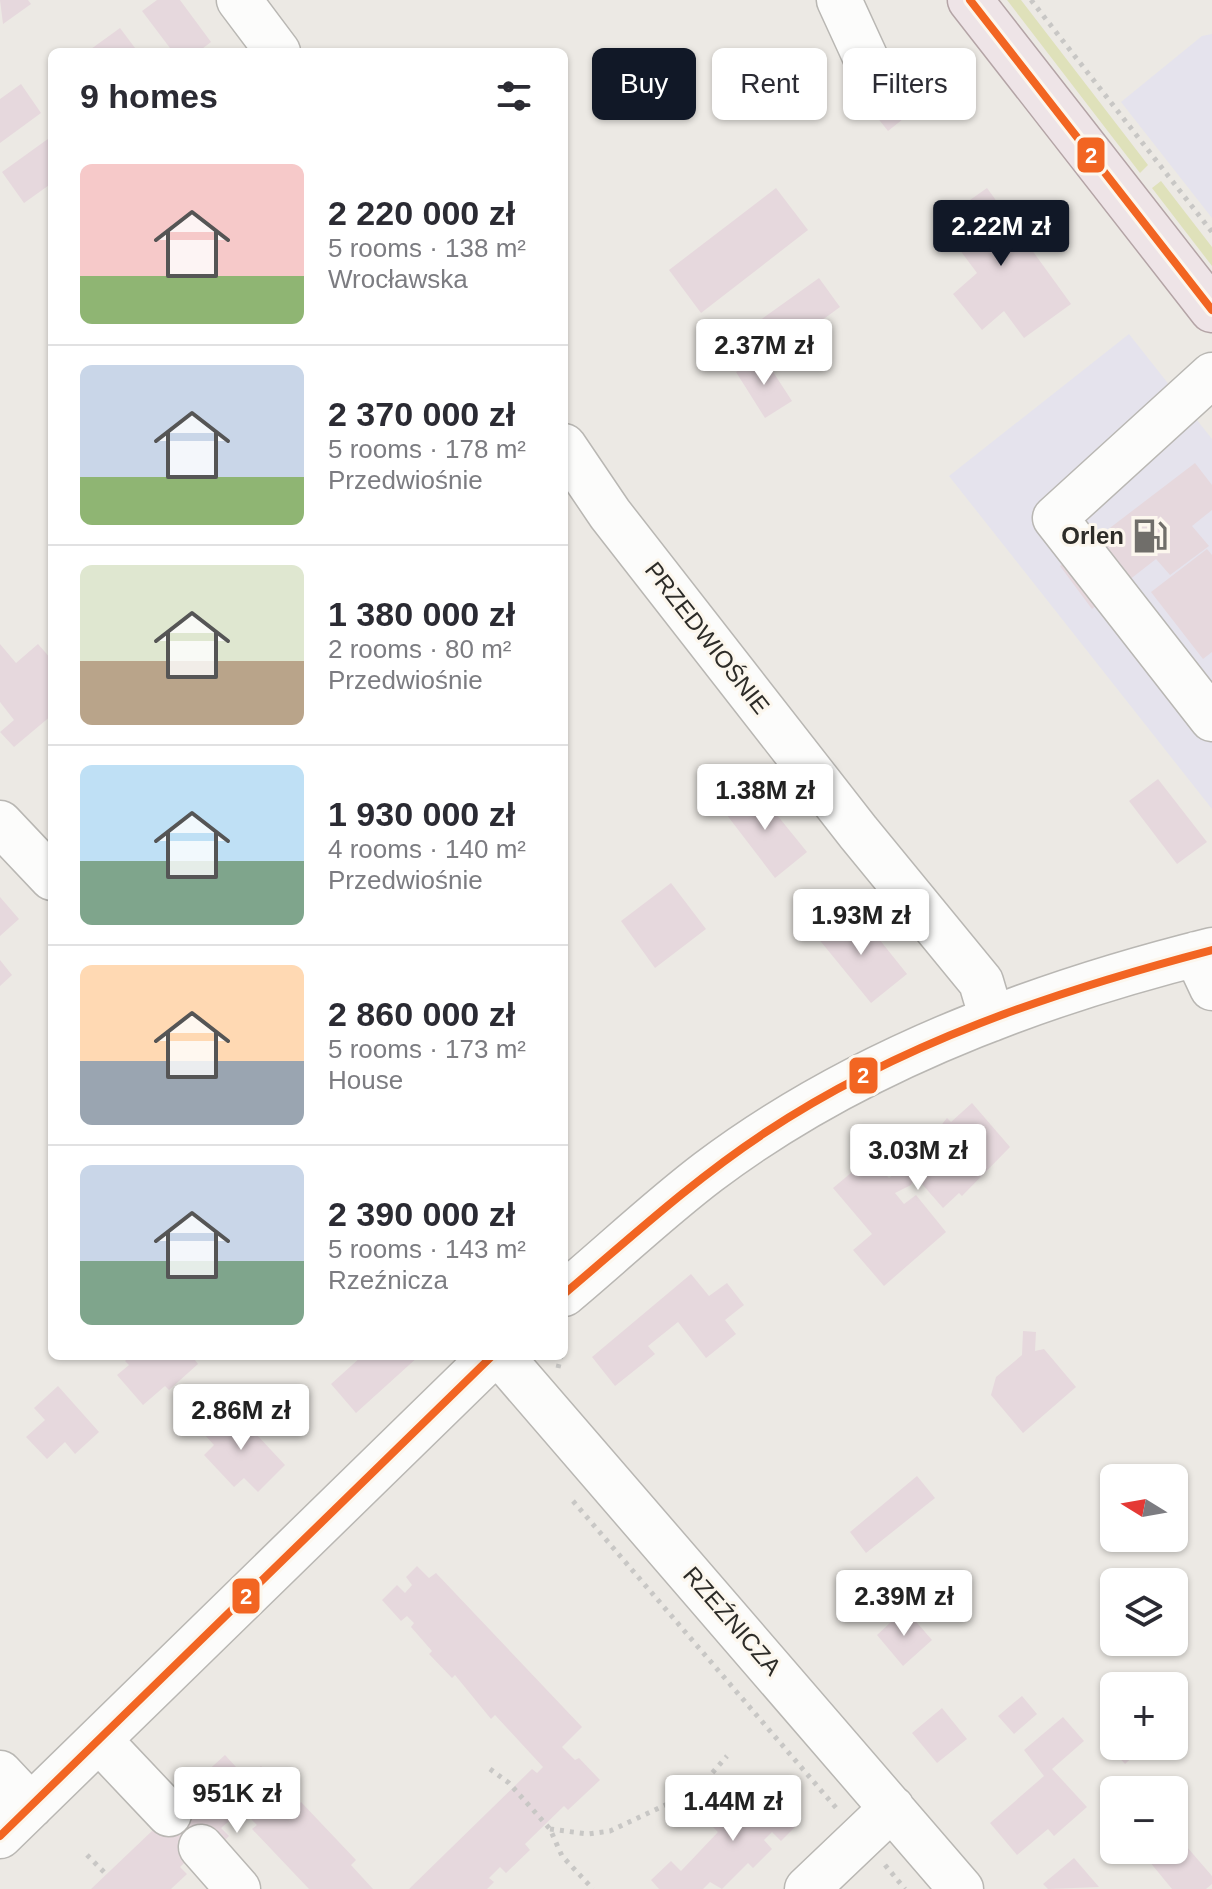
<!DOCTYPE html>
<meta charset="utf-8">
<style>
:root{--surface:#fff;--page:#f7f7f7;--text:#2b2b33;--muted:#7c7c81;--line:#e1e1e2;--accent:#111827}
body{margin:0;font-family:Helvetica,sans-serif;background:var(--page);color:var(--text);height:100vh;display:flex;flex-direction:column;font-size:30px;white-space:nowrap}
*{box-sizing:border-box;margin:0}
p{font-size:26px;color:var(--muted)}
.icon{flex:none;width:44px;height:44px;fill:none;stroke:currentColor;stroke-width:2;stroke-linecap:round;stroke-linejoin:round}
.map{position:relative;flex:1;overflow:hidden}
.drawer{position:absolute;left:48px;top:48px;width:520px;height:1312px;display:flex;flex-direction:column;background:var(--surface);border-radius:12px;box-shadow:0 2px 6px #0004}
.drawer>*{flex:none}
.hud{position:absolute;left:592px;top:48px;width:500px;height:72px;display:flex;gap:16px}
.needle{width:52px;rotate:281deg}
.fabs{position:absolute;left:1100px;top:1464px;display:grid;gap:16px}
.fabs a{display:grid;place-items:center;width:88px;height:88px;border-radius:12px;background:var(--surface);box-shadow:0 2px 6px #0004;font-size:40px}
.price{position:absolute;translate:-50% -68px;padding:0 18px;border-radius:8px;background:#fff;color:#222;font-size:26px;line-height:52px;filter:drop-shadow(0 2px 4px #0008)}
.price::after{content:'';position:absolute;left:50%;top:48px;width:24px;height:18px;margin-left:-12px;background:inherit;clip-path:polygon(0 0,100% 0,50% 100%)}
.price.current{background:var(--accent);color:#fff}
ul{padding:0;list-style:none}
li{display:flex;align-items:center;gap:24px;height:200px;padding:0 32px}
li+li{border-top:2px solid var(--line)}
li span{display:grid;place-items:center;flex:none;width:224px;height:160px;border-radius:12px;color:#555}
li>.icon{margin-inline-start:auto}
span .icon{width:96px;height:96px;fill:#fffc;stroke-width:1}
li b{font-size:34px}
h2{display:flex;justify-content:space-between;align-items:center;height:96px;padding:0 32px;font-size:34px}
.pill{padding:0 28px;border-radius:12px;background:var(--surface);box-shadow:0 2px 6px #0004;font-size:28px;line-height:72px}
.pill.current{background:var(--accent);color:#fff}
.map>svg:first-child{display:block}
.commercial{fill:#e5e3ed}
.green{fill:#dfe1ba}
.building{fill:#e6d8dd}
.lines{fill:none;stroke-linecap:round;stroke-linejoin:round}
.minor-casing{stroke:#b9b7b3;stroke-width:47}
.major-casing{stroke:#b4a4a6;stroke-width:47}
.path{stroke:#c8c7c5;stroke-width:5;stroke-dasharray:4 6;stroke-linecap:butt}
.minor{stroke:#fcfcfb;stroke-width:44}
.major{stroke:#eee4e7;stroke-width:44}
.bus-1-casing{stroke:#fcf7ee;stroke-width:14}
.bus-1{stroke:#f26522;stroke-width:8}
.labels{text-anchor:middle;stroke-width:6;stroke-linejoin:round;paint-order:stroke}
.poi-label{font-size:24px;font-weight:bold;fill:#2d2c28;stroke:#fcf7ee;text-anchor:end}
.street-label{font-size:24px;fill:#2d2c28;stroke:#fcf7ee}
.line-badge{stroke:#fcf7ee;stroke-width:3}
.badge-label{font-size:22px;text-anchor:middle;font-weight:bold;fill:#fff}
</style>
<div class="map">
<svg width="1212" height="1889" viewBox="0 0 1212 1889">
<rect width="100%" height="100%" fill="#ece9e4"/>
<path class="commercial" d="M1212,34v184l-91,-116 81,-66z
M1129,334l83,105v370l-263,-333z"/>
<path class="green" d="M1007,0h14l127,165 -8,8z
M1161,181l51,66v19l-60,-78z"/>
<path class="building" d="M0,0h28l3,4 -28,20z
M157,0h23l31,42 -13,10h-25l-31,-41z
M120,28l18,24h-45l-2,-3z
M898,82l20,25 -30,24 -20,-25z
M21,84l20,29 -41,30v-44z
M52,136v47l-28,20 -22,-31z
M776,188l32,42 -107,83 -32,-43z
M987,188l84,116 -47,34 -20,-27 -22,19 -29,-36 24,-21 -38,-51z
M819,278l21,29 -60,44 -21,-30z
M762,355l30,46 -27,17 -29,-46z
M1195,463l17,22v25l-20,16 17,20 -39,29 -14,-16 -64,50 -32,-43z
M1207,549l5,6v97l-9,7 -52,-67z
M0,644l16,19 22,-19 14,16 -3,43 3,12 -38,32 -14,-15 14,-12 -14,-18z
M1158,779l49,63 -30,22 -48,-63z
M751,788l11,13 2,-2 43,53 -32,26 -52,-68z
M671,883l35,46 -51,39 -34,-47z
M0,897l19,22 -19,17z
M838,913l18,21 11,-10 40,50 -36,29 -58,-71z
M0,960l12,15 -12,11z
M972,1103l38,44 -48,49 -3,-3 -16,15 -28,-32 -4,9 -16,8 9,11 12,-9 30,37 -62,54 -31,-36 19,-16 -39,-46 37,-31 19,21 55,-45 -5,-5 8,-10 4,4z
M691,1274l18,22 18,-13 17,22 -19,15 11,14 -30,24 -28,-36 -30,24 7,8 -40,32 -23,-29z
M1023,1331l13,1 -1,19 9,-2 32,38 -53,46 -32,-38 5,-18 26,-22z
M131,1356h61l6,8 -29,26 -4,-4 -22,19 -26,-30 12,-10 -4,-4z
M362,1356h57l-63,57 -25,-29z
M58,1386l41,46 -24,22 -10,-12 -18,17 -21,-22 19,-17 -11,-12z
M231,1407l54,58 -27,27 -14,-14 -10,9 -30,-32 10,-10 -11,-12z
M917,1476l18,22 -69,55 -16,-21z
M417,1566l12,12 7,-5 146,154 -20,20 13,13 4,-2 21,22 -32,30 -4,-4 -39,38 5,6 -24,23 -6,-6 -11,11 5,4 -7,7h-78l123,-120 5,4 6,-6 -48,-52 -4,4 -36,-44 -3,3 -23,-24 3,-3 -21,-24 3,-4 -7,-7 -6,5 -19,-21 15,-15 8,8 7,-8 -6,-8z
M905,1609l27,31 -29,26 -26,-31z
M1022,1696l15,18 -23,20 -16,-18z
M942,1708l25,31 -30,24 -25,-30z
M1063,1717l21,24 -32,28 35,38 -33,29 -6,-7 -31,26 -27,-32 54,-47 -20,-26z
M1114,1740v6h30l-19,18 -17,-19z
M225,1755l11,12 -9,8 12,12 22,-21 10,11 5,-5 15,16 -8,8 12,12 6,-6 55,58 -5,5 22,24h-64l-57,-60 5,-4 -15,-15 -21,18 8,8 -13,13 -8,-9 -28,27 7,7 -16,15h-80l103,-98 3,-3 -4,-4z
M761,1782l39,40 -19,19 -9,-9 -8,8 8,9 -19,19 -5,-5 -26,26 -12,-7 -7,7h-44l-8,-9 20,-19 10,10 37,-39 -5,-5z
M1174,1832l38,44v8l-6,5h-34l-32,-39h34z
M1074,1858l25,29 -51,2 -5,-5z"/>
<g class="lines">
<g class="minor-casing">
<path id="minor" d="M239,0l39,52
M839,0l28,61
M1212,375l-157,143 157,201
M564,446l46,68 248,318 123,150 11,37
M0,823l52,55
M1196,954l16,34
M564,1294c48,-40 94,-84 144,-122 147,-111 327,-178 504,-222
M501,1356l460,533
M100,1741l69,73
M0,1773l31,33
M0,1836l492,-480
M201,1847l37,42
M807,1889l85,-81"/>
</g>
<g class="major-casing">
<path id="major" d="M970,0l242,310"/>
</g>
<path class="path" d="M1031,0l181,232
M558,1368l3,-12
M573,1501l264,308
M490,1769l19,14 41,46 12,27 31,33
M550,1829l38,5 22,-3 87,-41 30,-34
M87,1855l19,19
M885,1865l20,24"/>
<use href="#minor" class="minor"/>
<use href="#major" class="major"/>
<g class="bus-1-casing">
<path id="bus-1" d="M970,0l242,310
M564,1294c65,-55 128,-113 199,-160 136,-91 293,-143 449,-184
M0,1836l492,-480"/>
</g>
<use href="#bus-1" class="bus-1"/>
</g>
<defs>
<g id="fuel-bare" transform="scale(2.76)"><path d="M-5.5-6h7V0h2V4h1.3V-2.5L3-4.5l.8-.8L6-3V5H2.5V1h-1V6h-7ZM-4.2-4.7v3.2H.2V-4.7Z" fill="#706e6a" stroke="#fcf7ee" stroke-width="2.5" paint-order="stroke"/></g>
</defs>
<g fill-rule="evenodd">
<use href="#fuel-bare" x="1150" y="536"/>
</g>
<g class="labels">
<g class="poi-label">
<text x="1124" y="544">Orlen</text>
</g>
<g class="street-label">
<text transform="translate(707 638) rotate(52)" y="8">PRZEDWIOŚNIE</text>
<text transform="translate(732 1621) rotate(49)" y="8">RZEŹNICZA</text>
</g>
</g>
<g class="line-badge">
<rect x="1076" y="136" width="30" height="38" rx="8" fill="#f26522"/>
<rect x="848" y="1056" width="31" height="39" rx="8" fill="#f26522"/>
<rect x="231" y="1577" width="30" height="38" rx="8" fill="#f26522"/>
</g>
<g class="badge-label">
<text x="1091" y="163">2</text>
<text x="863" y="1083">2</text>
<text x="246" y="1604">2</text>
</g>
</svg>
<div class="fabs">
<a><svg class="needle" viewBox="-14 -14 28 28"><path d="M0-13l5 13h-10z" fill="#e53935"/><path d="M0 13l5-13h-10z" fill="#7c7c81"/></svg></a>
<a><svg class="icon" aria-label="layers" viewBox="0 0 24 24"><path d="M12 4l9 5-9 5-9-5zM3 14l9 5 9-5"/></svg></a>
<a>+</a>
<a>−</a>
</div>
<b class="price current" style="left:1001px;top:268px">2.22M zł</b>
<b class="price" style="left:764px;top:387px">2.37M zł</b>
<b class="price" style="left:765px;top:832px">1.38M zł</b>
<b class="price" style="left:861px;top:957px">1.93M zł</b>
<b class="price" style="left:918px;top:1192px">3.03M zł</b>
<b class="price" style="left:241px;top:1452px">2.86M zł</b>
<b class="price" style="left:904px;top:1638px">2.39M zł</b>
<b class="price" style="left:237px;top:1835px">951K zł</b>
<b class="price" style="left:733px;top:1843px">1.44M zł</b>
<div class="hud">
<a class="pill current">Buy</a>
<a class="pill">Rent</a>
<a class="pill">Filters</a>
</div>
<section class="drawer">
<h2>9 homes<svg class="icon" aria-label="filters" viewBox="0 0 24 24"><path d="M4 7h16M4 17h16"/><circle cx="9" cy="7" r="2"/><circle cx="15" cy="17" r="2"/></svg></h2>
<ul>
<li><span style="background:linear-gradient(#f6c9c9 70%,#8fb573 0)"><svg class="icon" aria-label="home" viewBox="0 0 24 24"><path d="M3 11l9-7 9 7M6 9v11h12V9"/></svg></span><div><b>2 220 000 zł</b><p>5 rooms · 138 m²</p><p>Wrocławska</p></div></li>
<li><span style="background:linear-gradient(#c9d6e8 70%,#8fb573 0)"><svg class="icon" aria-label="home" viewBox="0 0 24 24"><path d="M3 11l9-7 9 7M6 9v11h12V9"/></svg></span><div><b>2 370 000 zł</b><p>5 rooms · 178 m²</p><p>Przedwiośnie</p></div></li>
<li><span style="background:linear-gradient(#dfe7d0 60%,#b9a48a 0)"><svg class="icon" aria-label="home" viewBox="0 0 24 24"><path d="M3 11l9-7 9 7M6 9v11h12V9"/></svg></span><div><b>1 380 000 zł</b><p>2 rooms · 80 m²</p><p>Przedwiośnie</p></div></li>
<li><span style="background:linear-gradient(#bfe0f5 60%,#7fa58c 0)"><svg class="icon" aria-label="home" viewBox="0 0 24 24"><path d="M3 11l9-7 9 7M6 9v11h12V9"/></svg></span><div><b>1 930 000 zł</b><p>4 rooms · 140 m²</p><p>Przedwiośnie</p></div></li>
<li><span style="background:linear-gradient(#ffd9b3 60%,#9aa5b1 0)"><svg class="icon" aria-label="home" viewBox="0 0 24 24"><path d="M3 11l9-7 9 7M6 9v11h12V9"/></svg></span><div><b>2 860 000 zł</b><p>5 rooms · 173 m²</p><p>House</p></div></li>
<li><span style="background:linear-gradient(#c9d6e8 60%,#7fa58c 0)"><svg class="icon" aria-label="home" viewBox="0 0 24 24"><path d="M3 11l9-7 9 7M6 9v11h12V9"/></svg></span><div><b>2 390 000 zł</b><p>5 rooms · 143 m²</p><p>Rzeźnicza</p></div></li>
</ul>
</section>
</div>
